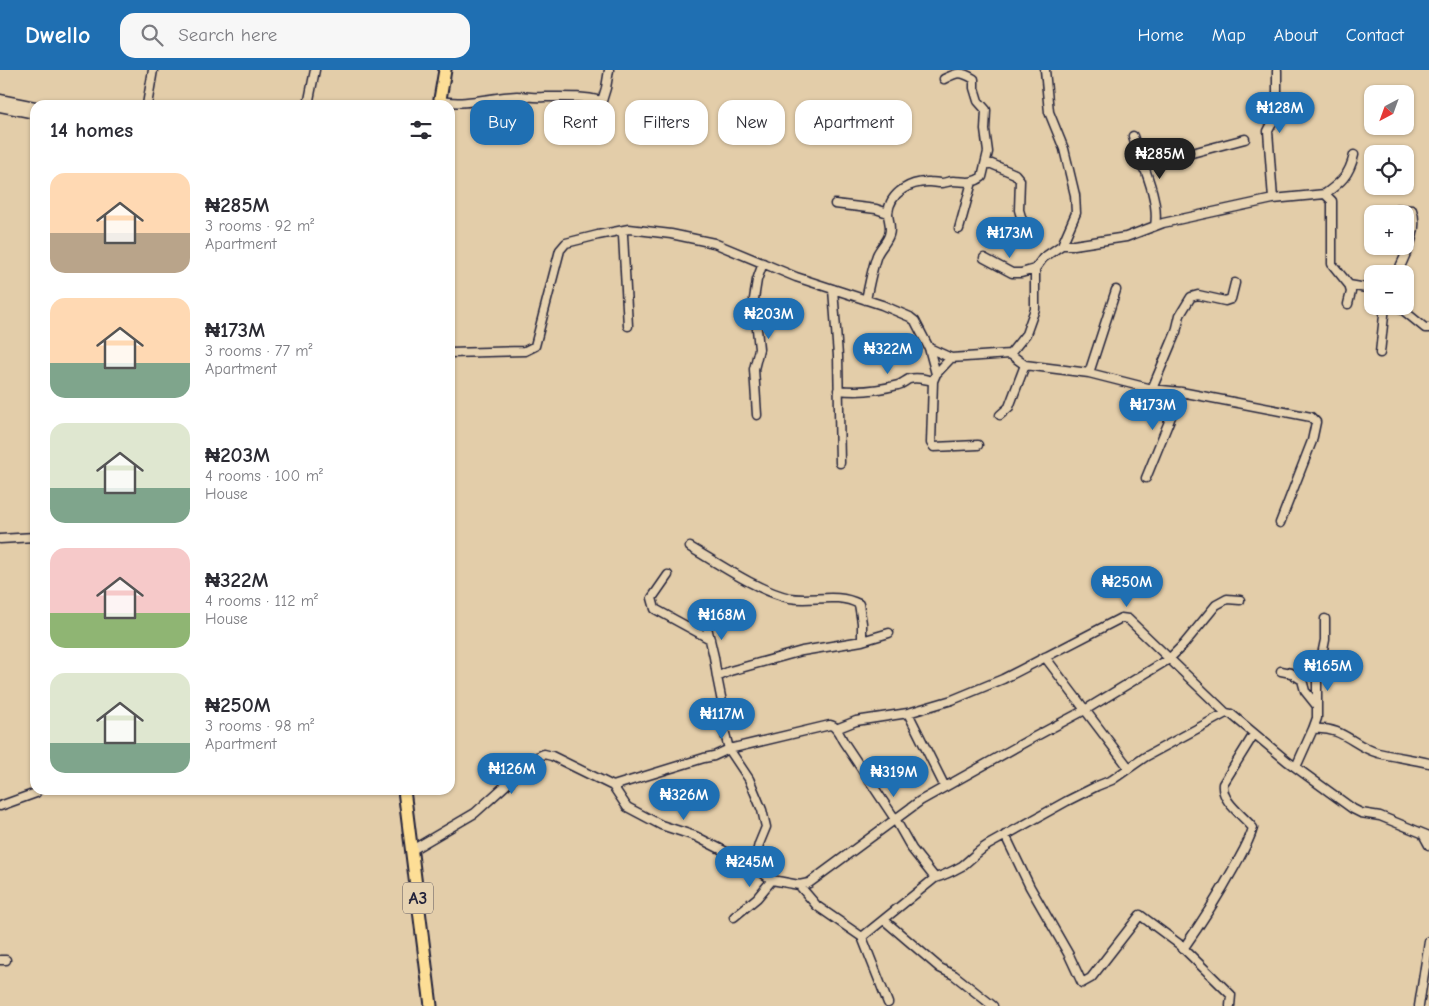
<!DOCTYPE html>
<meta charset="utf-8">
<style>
:root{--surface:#fff;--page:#f7f7f7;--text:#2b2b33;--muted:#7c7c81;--accent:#1f6fb2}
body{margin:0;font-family:"Comic Neue",sans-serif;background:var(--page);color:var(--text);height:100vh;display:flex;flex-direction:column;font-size:19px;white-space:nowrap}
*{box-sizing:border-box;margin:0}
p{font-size:16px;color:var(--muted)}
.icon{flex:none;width:28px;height:28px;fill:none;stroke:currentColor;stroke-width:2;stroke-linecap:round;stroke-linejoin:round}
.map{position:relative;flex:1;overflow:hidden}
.drawer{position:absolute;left:30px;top:30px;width:425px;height:695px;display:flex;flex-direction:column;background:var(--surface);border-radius:15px;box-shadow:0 1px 4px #0004}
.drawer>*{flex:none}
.hud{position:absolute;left:470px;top:30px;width:475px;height:45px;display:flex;gap:10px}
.needle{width:32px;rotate:221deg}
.buttons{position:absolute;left:1364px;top:15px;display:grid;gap:10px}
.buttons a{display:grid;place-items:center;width:50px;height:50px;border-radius:10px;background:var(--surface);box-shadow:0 1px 4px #0004;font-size:25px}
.price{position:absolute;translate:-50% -42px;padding:0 11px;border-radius:18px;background:var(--accent);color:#fff;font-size:16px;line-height:32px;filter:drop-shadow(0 1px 2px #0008)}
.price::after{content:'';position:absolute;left:50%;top:30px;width:15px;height:11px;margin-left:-8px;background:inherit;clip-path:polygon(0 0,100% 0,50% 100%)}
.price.current{background:#222;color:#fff}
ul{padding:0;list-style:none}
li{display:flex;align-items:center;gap:15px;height:125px;padding:0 20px}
li span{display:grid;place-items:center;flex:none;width:140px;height:100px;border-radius:15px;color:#555}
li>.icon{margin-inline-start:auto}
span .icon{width:60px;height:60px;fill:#fffc;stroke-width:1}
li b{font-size:21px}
h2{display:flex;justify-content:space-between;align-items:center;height:60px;padding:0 20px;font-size:21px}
.pill{padding:0 18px;border-radius:15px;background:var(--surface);box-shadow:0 1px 4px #0004;font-size:18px;line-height:45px}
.pill.current{background:var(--accent);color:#fff}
header{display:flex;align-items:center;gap:30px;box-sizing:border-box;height:70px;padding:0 25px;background:var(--accent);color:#fff}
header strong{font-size:24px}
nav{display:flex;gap:28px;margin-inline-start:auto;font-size:18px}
.search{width:350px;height:45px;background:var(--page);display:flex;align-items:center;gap:12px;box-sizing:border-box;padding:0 18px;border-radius:15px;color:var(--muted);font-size:19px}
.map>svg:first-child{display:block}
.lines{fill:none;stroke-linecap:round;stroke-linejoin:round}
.minor-casing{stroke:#22223b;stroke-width:11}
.highway-casing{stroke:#22223b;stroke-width:15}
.minor{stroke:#e7d3b1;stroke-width:8}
.highway{stroke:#fdde96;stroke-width:11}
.labels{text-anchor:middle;stroke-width:4;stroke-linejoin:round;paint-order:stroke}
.shield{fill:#e7d3b1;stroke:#5d575e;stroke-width:1}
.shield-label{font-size:18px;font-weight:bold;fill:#22223b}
</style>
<header>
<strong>Dwello</strong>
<div class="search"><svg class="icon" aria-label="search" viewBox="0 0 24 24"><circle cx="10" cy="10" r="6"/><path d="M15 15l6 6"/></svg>Search here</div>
<nav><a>Home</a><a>Map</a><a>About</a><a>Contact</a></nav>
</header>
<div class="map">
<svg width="1429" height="936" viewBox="0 0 1429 936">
<rect width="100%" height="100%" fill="#e3cda9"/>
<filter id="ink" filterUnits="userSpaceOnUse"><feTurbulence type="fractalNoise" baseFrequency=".02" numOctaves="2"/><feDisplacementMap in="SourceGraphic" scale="10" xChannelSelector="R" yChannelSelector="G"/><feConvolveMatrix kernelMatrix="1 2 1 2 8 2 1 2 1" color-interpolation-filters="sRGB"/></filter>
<g filter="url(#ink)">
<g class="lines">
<g class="minor-casing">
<path id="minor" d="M1045,0l4,42 15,37 11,46 1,18 -14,32
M0,29l35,7
M440,31c28,5 50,-4 77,-5 9,0 18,2 27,1 22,0 37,-1 58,4l4,-13 3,-18
M147,35l6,-35
M308,35l7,-35
M0,37l35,7
M1133,66c8,26 27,62 22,90
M987,92l28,12 5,6 -1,30 3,10
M1144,99l6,-8 6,-3 36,-5 53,-14
M1325,124c16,-12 24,-18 29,-39
M1273,129l-5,-68 9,-17v-43
M835,134l41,5 12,4
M1397,139l15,1c8,21 -7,44 -15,64
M959,159l13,-47
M621,161l2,4 5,91
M984,188l28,15h9l14,-4
M833,219l5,67 2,107
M866,230c3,-15 6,-31 11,-45 3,-7 10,-13 12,-20 3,-8 -1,-15 -1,-22 2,-21 23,-32 42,-31 4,0 7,1 11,1 4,0 8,-2 12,-2 11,0 18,4 29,-4l6,-25 -3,-22 1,-20 -8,-9 -4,-13v-9c-14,-8 -16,-7 -30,0
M1348,234l3,-12 -2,-7
M1398,236l27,22h4
M929,278l22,10
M450,283l75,-2 10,-5 25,-96 6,-7 32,-8 31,-6 42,5 43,9 82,34 86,28 28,12 5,4 14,27 7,26 -3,7 -2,62 3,4 44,-2
M1380,283l5,-47
M1010,284l16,-20 9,-25v-40l8,-11 19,-13h12l52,-8 37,-14 110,-24 52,-5 7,7v63l17,21 23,4
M1025,295l64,8 27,-83
M1089,303l63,16 29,3 130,25 5,5 -4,19 -32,82
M936,304l15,-16 59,-4 15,11 -16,42 -9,8
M1152,319l24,-57 4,-17 11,-18 7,-2 27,6 6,-2 4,-16
M838,320c19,2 42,0 60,-5 4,-1 7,-4 11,-6 8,-2 16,0 24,2
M757,345l-3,-46 5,-20 -5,-50 3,-19 6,-17
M1146,408l35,-86
M0,469l35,-2
M690,477c29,17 68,44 100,51 23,4 46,-6 69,6l3,19v18
M668,505l-16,23 3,11 55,30
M703,540l11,47 3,20
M1045,587l84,111
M1281,601l10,2 11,7 3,11 12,15v12l-4,11c30,-3 40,17 65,24 17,4 34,6 51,10
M1317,636v-27l8,-39v-21
M908,643l37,74
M836,659l20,-8 52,-8 44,-13 51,-21 118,-61 7,1 98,94
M1296,697l17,-38
M613,716l91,-28 10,-2 15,-7 -6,-23 -1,-24 -5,-25 13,-6 72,-20 60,-10 27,-8
M0,736l36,-13
M1423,764l6,11
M1005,765l25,52 39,68 13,28 9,-5 49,-63 39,29 52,51 -1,11
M412,780l63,-37 62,-56 7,-3 8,2 61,30 14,21 34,18 34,11 51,26 9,-2
M772,810l27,5 10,-2 111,-82 107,-60 58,-31 84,-51 15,-15 32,-39 11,-6 13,1
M799,815l18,21 45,31 26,66
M734,847l23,-19 15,-18 -15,-11 -2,-9 4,-16 7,-17 -4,-17 -13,-31 -20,-30 101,-24c7,1 10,11 13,16l52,78 17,30 23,29
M884,850l56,48 14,7 39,31
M862,867l73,-59c10,-3 18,-7 27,-12 9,-7 16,-15 26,-21l79,-44 30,-15 15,-6 33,-23 81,-44 5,1 56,47 66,48 8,4 19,3 49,20
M1183,879c19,-27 36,-54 52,-83 7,-13 14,-24 18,-38 -10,-13 -32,-26 -30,-44l31,-50
M0,890h6
M1419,936l10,-65"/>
</g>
<g class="highway-casing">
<path id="highway" d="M439,35l6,-35
M404,720l27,216"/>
</g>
<use href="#minor" class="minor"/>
<use href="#highway" class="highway"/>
</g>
</g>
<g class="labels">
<rect class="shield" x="403" y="812.5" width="30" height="31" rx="4"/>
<g class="shield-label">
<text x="418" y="834">A3</text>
</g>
</g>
</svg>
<div class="buttons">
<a><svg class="needle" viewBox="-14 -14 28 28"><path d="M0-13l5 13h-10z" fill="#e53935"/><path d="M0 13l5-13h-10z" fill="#7c7c81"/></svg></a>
<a><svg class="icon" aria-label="locate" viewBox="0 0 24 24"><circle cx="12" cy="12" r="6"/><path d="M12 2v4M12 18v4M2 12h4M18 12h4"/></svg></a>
<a>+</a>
<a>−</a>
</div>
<b class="price" style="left:1280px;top:64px">₦128M</b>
<b class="price current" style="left:1160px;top:110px">₦285M</b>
<b class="price" style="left:1010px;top:189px">₦173M</b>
<b class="price" style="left:769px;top:270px">₦203M</b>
<b class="price" style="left:888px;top:305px">₦322M</b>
<b class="price" style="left:1153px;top:361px">₦173M</b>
<b class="price" style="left:1127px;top:538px">₦250M</b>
<b class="price" style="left:722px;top:571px">₦168M</b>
<b class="price" style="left:1328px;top:622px">₦165M</b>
<b class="price" style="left:722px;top:670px">₦117M</b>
<b class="price" style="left:512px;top:725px">₦126M</b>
<b class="price" style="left:894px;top:728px">₦319M</b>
<b class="price" style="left:684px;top:751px">₦326M</b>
<b class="price" style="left:750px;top:818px">₦245M</b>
<div class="hud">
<a class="pill current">Buy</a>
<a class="pill">Rent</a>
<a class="pill">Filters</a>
<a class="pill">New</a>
<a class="pill">Apartment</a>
</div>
<section class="drawer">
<h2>14 homes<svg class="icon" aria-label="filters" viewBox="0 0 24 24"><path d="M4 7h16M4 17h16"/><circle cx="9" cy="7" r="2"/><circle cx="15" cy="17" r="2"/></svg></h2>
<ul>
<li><span style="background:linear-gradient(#ffd9b3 60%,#b9a48a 0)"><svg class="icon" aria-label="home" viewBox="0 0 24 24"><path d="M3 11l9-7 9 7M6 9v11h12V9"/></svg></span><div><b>₦285M</b><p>3 rooms · 92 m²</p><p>Apartment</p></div></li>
<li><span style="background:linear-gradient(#ffd9b3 65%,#7fa58c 0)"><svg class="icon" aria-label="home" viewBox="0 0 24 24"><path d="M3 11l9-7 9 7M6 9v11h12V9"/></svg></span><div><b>₦173M</b><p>3 rooms · 77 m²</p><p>Apartment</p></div></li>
<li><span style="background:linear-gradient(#dfe7d0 65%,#7fa58c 0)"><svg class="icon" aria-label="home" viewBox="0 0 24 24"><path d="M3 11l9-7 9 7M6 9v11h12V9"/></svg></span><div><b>₦203M</b><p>4 rooms · 100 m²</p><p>House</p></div></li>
<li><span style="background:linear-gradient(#f6c9c9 65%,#8fb573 0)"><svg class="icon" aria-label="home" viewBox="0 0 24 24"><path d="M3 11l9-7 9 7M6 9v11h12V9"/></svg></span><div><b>₦322M</b><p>4 rooms · 112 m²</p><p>House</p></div></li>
<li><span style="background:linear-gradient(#dfe7d0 70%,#7fa58c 0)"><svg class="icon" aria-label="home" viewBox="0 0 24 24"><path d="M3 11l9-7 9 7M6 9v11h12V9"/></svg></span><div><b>₦250M</b><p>3 rooms · 98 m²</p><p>Apartment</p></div></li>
</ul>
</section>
</div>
